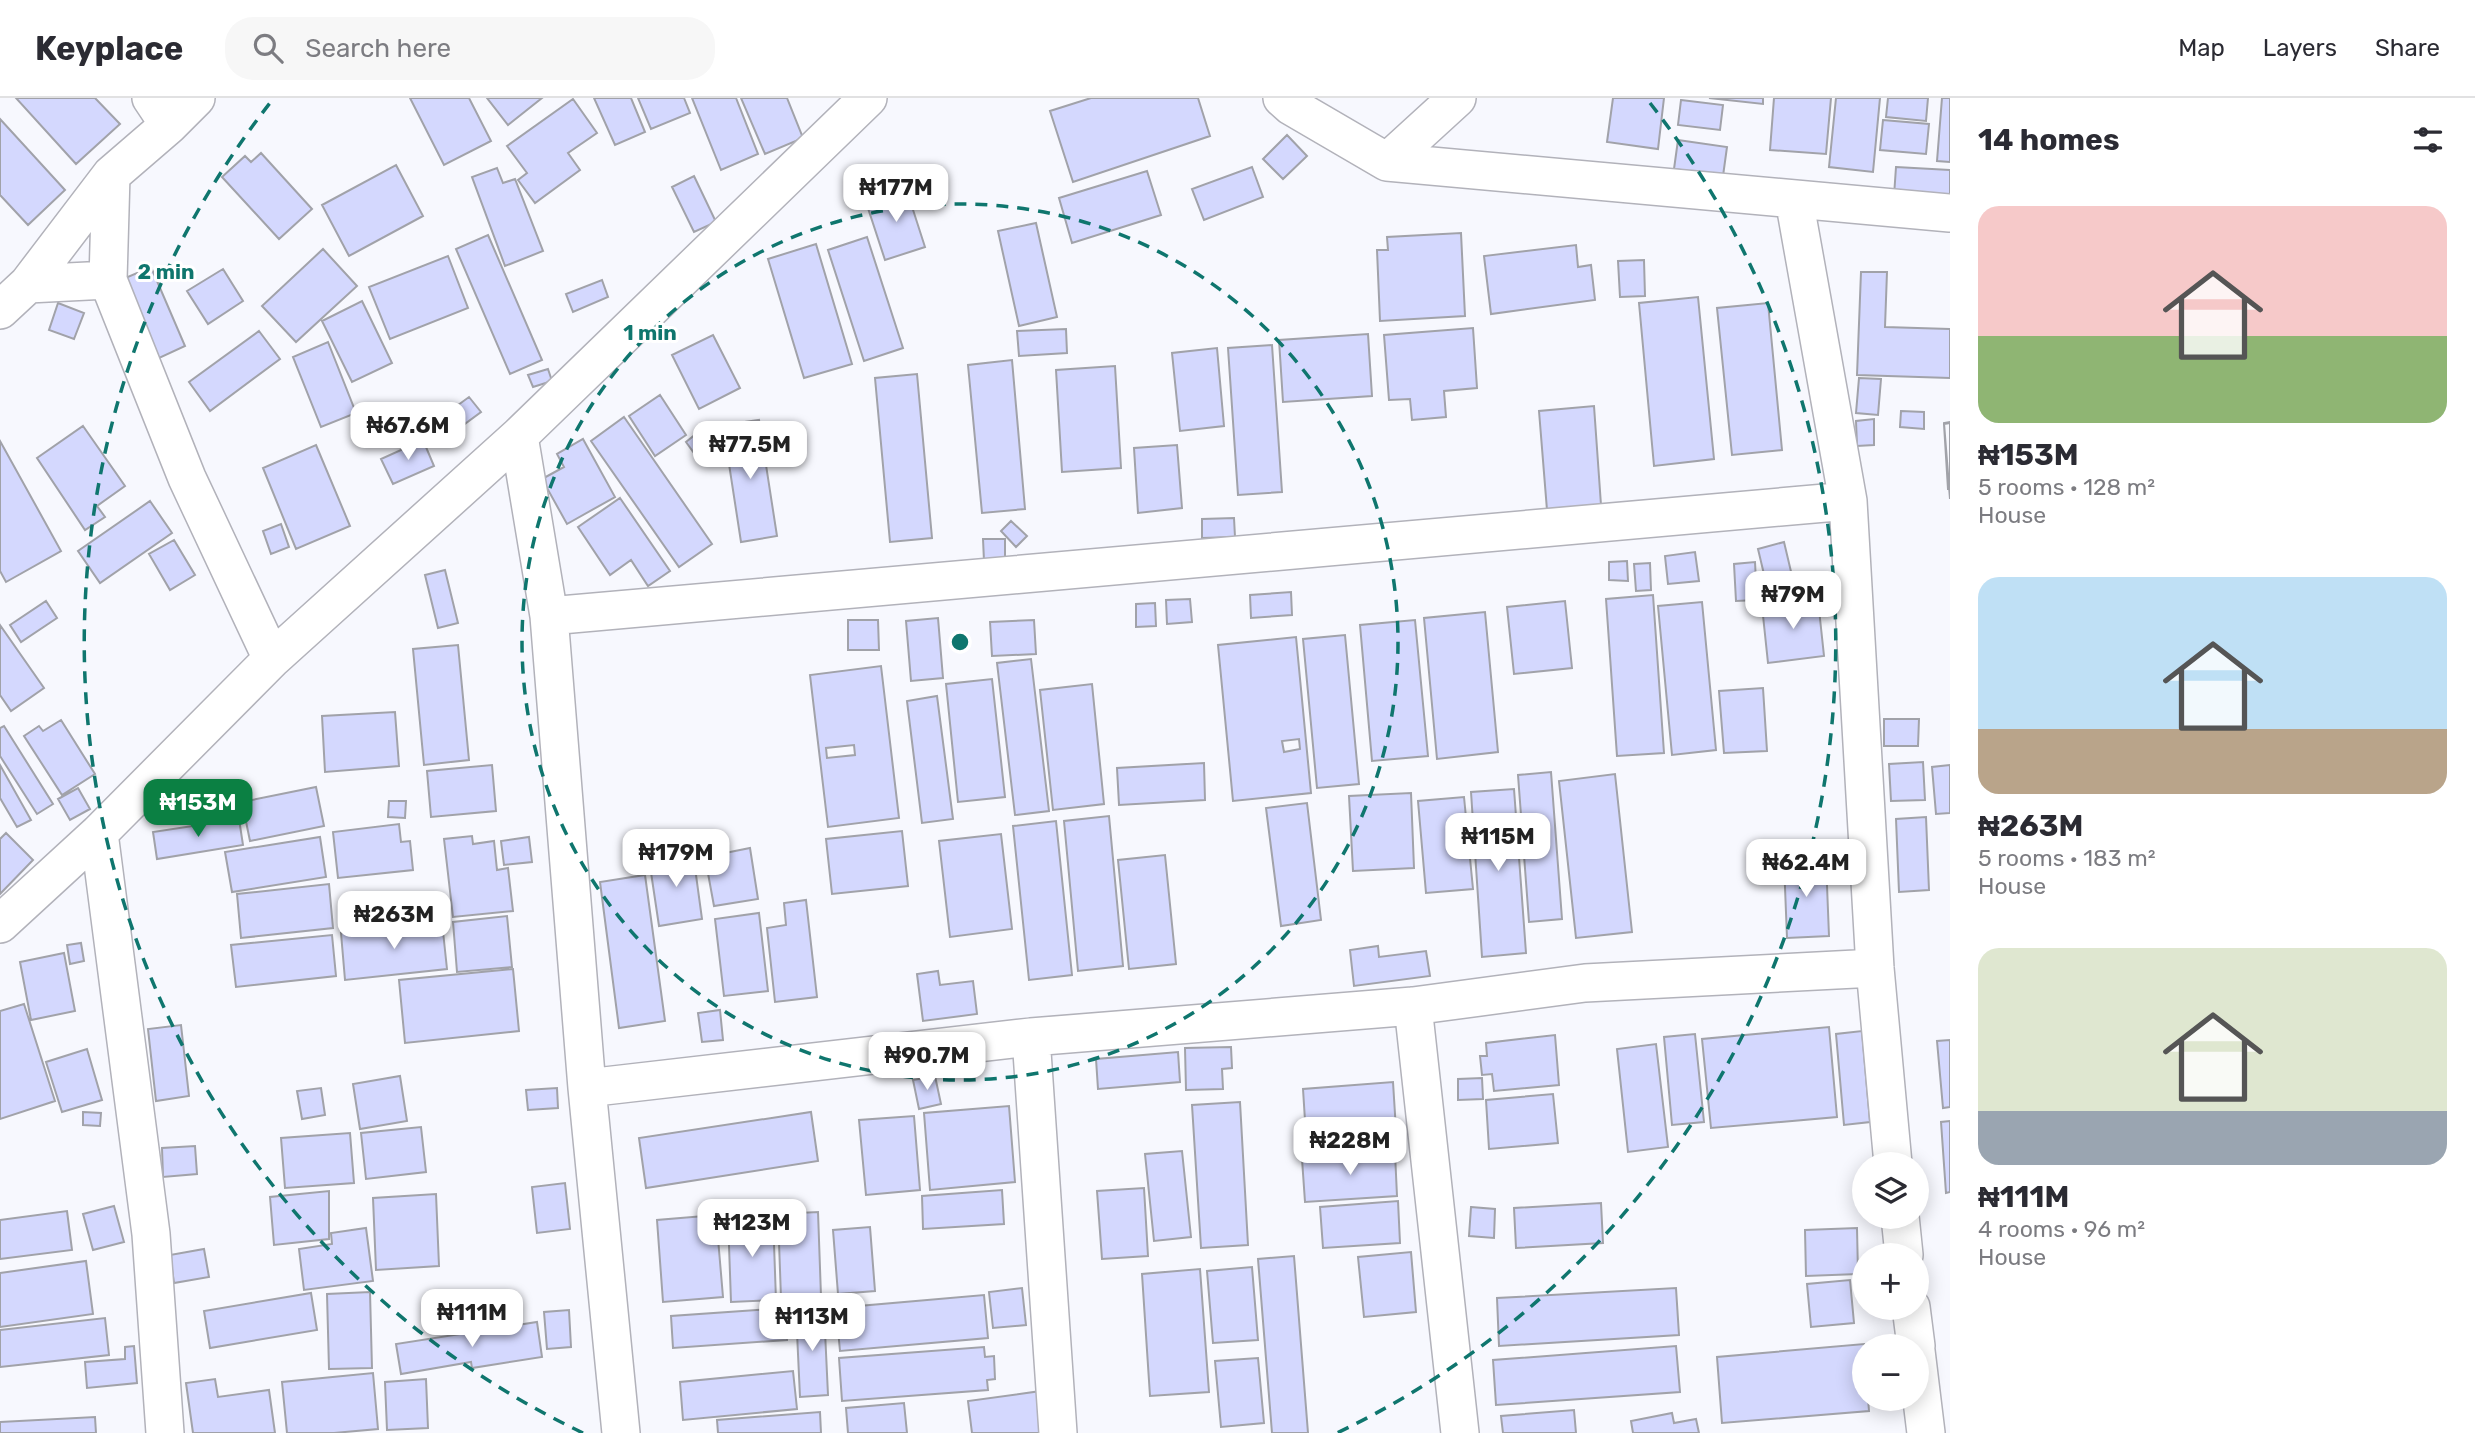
<!DOCTYPE html>
<meta charset="utf-8">
<style>
:root{--surface:#fff;--page:#f7f7f7;--text:#2b2b33;--muted:#7c7c81;--line:#e1e1e2;--accent:#0b8043}
body{margin:0;font-family:Rubik,sans-serif;background:var(--page);color:var(--text);height:100vh;display:flex;flex-direction:column;font-size:26px;white-space:nowrap}
*{box-sizing:border-box;margin:0}
p{font-size:23px;color:var(--muted)}
.icon{flex:none;width:38px;height:38px;fill:none;stroke:currentColor;stroke-width:2;stroke-linecap:round;stroke-linejoin:round}
.map{position:relative;flex:1;overflow:hidden}
.details{display:flex;flex-direction:column;background:var(--surface);width:525px}
.details>*{flex:none}
.controls{position:absolute;left:1852px;top:1054px;display:grid;gap:14px}
.controls a{display:grid;place-items:center;width:77px;height:77px;border-radius:50%;background:var(--surface);box-shadow:0 4px 18px #0003;font-size:35px}
.price{position:absolute;translate:-50% -60px;padding:0 16px;border-radius:14px;background:#fff;color:#222;font-size:23px;line-height:46px;filter:drop-shadow(0 2px 4px #0008)}
.price::after{content:'';position:absolute;left:50%;top:42px;width:21px;height:16px;margin-left:-10px;background:inherit;clip-path:polygon(0 0,100% 0,50% 100%)}
.price.on{background:var(--accent);color:#fff}
ul{padding:0;list-style:none}
li{display:grid;align-content:center;gap:14px;height:371px;padding:0 28px}
li span{display:grid;place-items:center;height:217px;border-radius:21px;color:#555}
li>.icon{margin-inline-start:auto}
span .icon{width:126px;height:126px;fill:#fffc;stroke-width:1}
li b{font-size:30px}
h2{display:flex;justify-content:space-between;align-items:center;height:84px;padding:0 28px;font-size:30px}
header{display:flex;align-items:center;gap:42px;box-sizing:border-box;height:98px;padding:0 35px;background:var(--surface);border-bottom:2px solid var(--line)}
header strong{font-size:33px}
nav{display:flex;gap:38px;margin-inline-start:auto;font-size:24px}
.search{width:490px;height:63px;background:var(--page);display:flex;align-items:center;gap:18px;box-sizing:border-box;padding:0 24px;border-radius:28px;color:var(--muted);font-size:26px}
main{display:flex;flex:1;min-height:0}
.map>svg:first-child{display:block}
.building{fill:#d4d8fe;stroke:#a1a2a9;stroke-width:2;fill-rule:evenodd}
.lines{fill:none;stroke-linecap:round;stroke-linejoin:round}
.minor-casing{stroke:#b2b2ba;stroke-width:40}
.minor{stroke:#fff;stroke-width:37}
.ring{fill:none;stroke:#0f766e;stroke-width:3.5;stroke-dasharray:12 9}
.centre{fill:#0f766e;stroke:#fff;stroke-width:3.5}
.ring-label{font-size:21px;text-anchor:middle;font-weight:bold;fill:#0f766e;stroke:#fff;stroke-width:6;stroke-linejoin:round;paint-order:stroke}
</style>
<header>
<strong>Keyplace</strong>
<div class="search"><svg class="icon" aria-label="search" viewBox="0 0 24 24"><circle cx="10" cy="10" r="6"/><path d="M15 15l6 6"/></svg>Search here</div>
<nav><a>Map</a><a>Layers</a><a>Share</a></nav>
</header>
<main>
<div class="map">
<svg width="1950" height="1335" viewBox="0 0 1950 1335">
<rect width="100%" height="100%" fill="#f7f8fe"/>
<path class="building" d="M16,0h79l25,26 -44,40z
M410,0h59l22,43 -47,24z
M487,0h55l-34,27z
M594,0h37l14,34 -30,13z
M638,0h46l6,15 -39,16z
M692,0h44l22,56 -37,16z
M741,0h46l16,40 -38,16z
M1091,0h107l12,38 -137,46 -23,-71z
M1613,0h51l-6,51 -51,-7z
M1709,0h54v6z
M1774,0h57l-5,56 -56,-4z
M1836,0h44l-7,74 -44,-5z
M1888,0h40l-2,23 -40,-4z
M1942,0h8v64l-13,-1z
M573,1l24,34 -29,20 12,17 -45,33 -17,-23 9,-7 -20,-27z
M1681,2l42,5 -3,25 -42,-5z
M0,21l65,71 -37,35 -28,-30z
M1883,22l46,4 -3,30 -46,-4z
M1287,37l20,21 -24,23 -20,-20z
M1678,42l49,7 -4,29 -49,-7z
M261,55l51,56 -33,30 -57,-62 23,-21 6,6z
M396,67l27,51 -74,40 -27,-51z
M1252,69l11,30 -59,23 -12,-31z
M1896,69l54,3v30l-56,-4z
M497,70l6,15 12,-4 28,72 -38,15 -33,-89z
M1147,73l14,44 -89,28 -13,-45z
M694,78l22,46 -22,10 -22,-45z
M906,90l19,59 -40,13 -19,-58z
M1036,125l21,94 -38,9 -21,-95z
M1461,135l4,83 -85,5 -3,-71h11l-1,-13z
M488,137l54,125 -32,14 -54,-125z
M867,139l36,111 -39,13 -36,-111z
M816,146l36,120 -48,14 -36,-119z
M1576,147l2,22 13,-2 4,35 -104,14 -7,-58z
M323,151l34,37 -61,56 -34,-36z
M448,158l20,52 -78,31 -21,-52z
M1644,162l1,36 -25,1 -2,-36z
M151,169l34,79 -28,13 -34,-80z
M223,171l20,32 -35,23 -21,-33z
M1861,174h26l-2,55 65,2v49l-93,-3z
M602,182l6,17 -35,15 -7,-18z
M1698,199l16,162 -60,7 -15,-163z
M362,203l30,62 -40,19 -30,-61z
M58,205l26,10 -10,26 -25,-9z
M1768,205l14,147 -50,5 -15,-147z
M1473,230l4,60 -33,3 2,26 -34,3 -2,-21 -21,1 -5,-65z
M1066,231l1,24 -48,3 -2,-25z
M259,233l21,28 -70,52 -21,-29z
M1368,236l4,62 -89,6 -4,-62z
M713,237l27,53 -41,21 -27,-54z
M328,244l28,71 -35,14 -28,-70z
M1272,247l10,147 -44,3 -10,-147z
M1217,250l7,78 -44,5 -8,-78z
M1012,262l13,149 -43,4 -14,-148z
M1115,268l6,102 -59,4 -6,-102z
M548,271l4,12 -19,6 -5,-12z
M917,276l15,164 -42,4 -15,-164z
M1859,280l22,1 -3,36 -22,-2z
M660,297l26,40 -31,21 -26,-40z
M469,299l12,15 -42,31 -11,-16z
M1594,308l7,99 -54,5 -8,-99z
M1901,313l23,1v17l-24,-2z
M624,319l88,127 -33,23 -88,-126z
M1874,321v26l-17,1 -1,-25z
M759,322l18,116 -36,6 -18,-117z
M1950,324v77l-6,-76z
M1950,325v66h-2l-4,-65z
M83,328l42,60 -28,20 8,11 -20,13 -48,-72z
M696,336l9,11 -11,8 -8,-11z
M583,341l32,58 -48,27 -25,-45 22,-12 -7,-13z
M423,342l11,26 -41,18 -12,-25z
M0,343l61,110 -55,31 -6,-11z
M316,347l34,81 -54,23 -33,-81z
M1177,347l5,63 -44,5 -4,-65z
M620,400l50,73 -22,15 -17,-26 -21,15 -32,-48z
M150,403l22,32 -72,50 -22,-32z
M1234,420l1,19 -33,1v-19z
M1011,423l16,15 -11,11 -15,-16z
M281,426l8,23 -18,7 -8,-23z
M983,441h22v22h-21z
M174,442l21,35 -25,15 -21,-36z
M1784,444l9,38 -26,7 -9,-38z
M1695,454l4,29 -31,3 -3,-28z
M1627,463l1,20 -19,-1v-18z
M1755,464l2,38 -21,1 -2,-37z
M1650,465l1,27 -15,1 -2,-27z
M445,472l13,53 -20,5 -13,-53z
M1291,494l1,23 -41,3 -1,-23z
M1653,497l11,158 -47,3 -11,-157z
M1190,501l2,23 -25,2 -1,-24z
M1818,502l6,56 -56,7 -6,-57z
M46,503l11,17 -36,24 -11,-17z
M1565,503l7,67 -58,6 -7,-67z
M1702,504l14,148 -44,5 -14,-149z
M1155,505l1,23 -20,1v-23z
M1485,514l13,140 -61,7 -13,-141z
M938,520l5,60 -32,3 -5,-60z
M848,522h30l1,30h-31z
M1034,522l2,34 -44,2 -2,-34z
M1415,522l13,136 -56,5 -12,-136z
M0,527l44,63 -33,23 -11,-16z
M1345,537l14,149 -42,4 -14,-149z
M1296,539l15,156 -78,8 -15,-156zM1299,641l1,10 -16,3 -2,-11z
M458,547l11,115 -45,5 -11,-116z
M1031,561l18,152 -34,4 -18,-152z
M881,568l18,152 -71,9 -18,-152zM854,647l1,10 -28,3 -1,-10z
M992,581l13,118 -47,5 -12,-118z
M1092,586l12,120 -51,6 -13,-120z
M1763,590l4,63 -43,2 -5,-62z
M937,598l16,123 -31,4 -15,-122z
M395,614l4,54 -74,6 -3,-56z
M1884,621h35l-1,27h-34z
M61,622l34,54 -33,21 -38,-59 15,-10 4,5z
M4,628l49,78 -16,10 -37,-58v-28z
M1923,664l2,38 -34,1 -2,-37z
M1204,665l1,37 -86,5 -2,-37z
M0,667l31,55 -14,7 -17,-29z
M492,667l4,46 -65,6 -4,-46z
M1950,667v48l-14,1 -4,-47z
M1551,674l11,147 -33,3 -11,-147z
M1615,676l17,158 -56,6 -17,-157z
M316,689l8,39 -74,15 -8,-39z
M78,690l12,21 -20,11 -12,-21z
M1514,691l12,164 -44,4 -11,-165z
M1411,695l3,75 -61,3 -4,-75z
M1464,699l9,92 -47,4 -8,-92z
M389,703h17l-1,17 -17,-1z
M1307,705l14,117 -40,6 -15,-118z
M1109,718l14,150 -45,5 -14,-150z
M1926,719l3,73 -30,2 -3,-73z
M239,721l4,26 -86,14 -4,-27z
M1056,723l16,154 -43,5 -16,-154z
M399,726l2,18 9,-1 3,29 -75,8 -5,-46z
M902,733l6,55 -76,8 -6,-55z
M6,735l27,27 -33,34v-55z
M1001,736l11,95 -62,8 -11,-96z
M472,738l1,8 21,-3 3,29 11,-2 5,43 -60,6 -9,-78z
M320,739l6,40 -94,15 -7,-40z
M529,739l3,25 -28,3 -3,-24z
M750,750l8,51 -44,7 -9,-49z
M693,755l9,66 -43,7 -10,-67z
M1165,757l11,109 -47,5 -11,-109z
M1826,762l3,76 -42,2 -3,-76z
M645,777l20,146 -46,7 -19,-146z
M329,786l4,44 -92,10 -4,-44z
M806,802l11,97 -42,5 -8,-74 19,-3 -2,-22z
M759,815l9,78 -44,5 -9,-77z
M507,818l5,51 -55,5 -4,-50z
M442,824l5,47 -102,11 -4,-47z
M332,837l4,41 -100,11 -5,-42z
M81,845l3,18 -14,3 -3,-19z
M1378,848l1,11 47,-6 4,25 -76,10 -4,-36z
M64,855l11,58 -44,9 -11,-58z
M513,871l6,62 -114,12 -6,-63z
M938,873l2,14 33,-4 4,33 -54,7 -6,-47z
M24,906l31,97 -55,18v-108z
M720,912l3,30 -21,2 -4,-29z
M181,927l8,71 -33,5 -8,-72z
M1829,929l8,90 -126,11 -9,-89z
M1862,933l8,91 -26,3 -8,-91z
M1695,936l9,88 -32,3 -8,-88z
M1555,937l4,50 -65,6 -2,-17 -10,1 -2,-19h7l-1,-13z
M1950,942v67l-7,1 -6,-67z
M1656,946l12,103 -40,5 -11,-103z
M1231,949l1,21 -10,1 1,20 -37,1 -1,-42z
M87,951l15,51 -40,12 -16,-50z
M1178,954l2,30 -82,7 -2,-30z
M400,978l7,45 -47,8 -7,-45z
M935,978l6,28 -22,5 -6,-29z
M1482,980l1,21 -25,1v-21z
M1393,984l4,64 -90,6 -4,-63z
M321,990l4,27 -23,4 -5,-28z
M557,990l1,20 -30,2 -2,-20z
M1553,996l5,49 -69,6 -3,-49z
M1240,1004l8,143 -47,3 -9,-143z
M1009,1008l6,76 -85,8 -6,-77z
M83,1014l18,1 -1,13 -17,-1z
M811,1014l7,49 -172,27 -7,-50z
M914,1018l6,74 -54,5 -7,-75z
M1950,1023v71l-4,1 -5,-71z
M421,1029l5,45 -60,7 -5,-46z
M350,1035l4,50 -69,5 -4,-50z
M195,1048l2,28 -34,3 -1,-29z
M1182,1053l9,86 -37,4 -9,-87z
M1395,1055l2,43 -92,6 -3,-43z
M565,1085l5,46 -33,4 -5,-46z
M1144,1090l4,68 -46,3 -5,-68z
M1002,1092l2,34 -81,5 -1,-33z
M329,1093v48l-55,6 -4,-48z
M436,1096l3,72 -63,4 -3,-72z
M1398,1103l2,42 -77,5 -3,-41z
M1601,1105l2,40 -87,5 -2,-40z
M114,1108l10,36 -31,8 -10,-36z
M1471,1109l24,2 -1,29 -25,-2z
M67,1113l5,39 -72,9v-39z
M818,1114l3,84 -40,2 -3,-84z
M716,1117l7,82 -60,5 -6,-82z
M773,1118l3,84 -45,2 -3,-85z
M870,1129l5,64 -37,3 -5,-64z
M366,1130l7,53 -69,9 -5,-41 33,-5 -1,-11z
M1857,1130l1,46 -52,2 -1,-46z
M204,1151l5,28 -35,6 -4,-28z
M1411,1154l5,60 -52,5 -6,-60z
M1294,1158l14,177h-36l-14,-174z
M86,1163l7,53 -93,13v-54z
M1252,1169l6,73 -45,3 -6,-72z
M1200,1171l9,123 -59,4 -8,-122z
M1850,1182l4,43 -43,4 -4,-43z
M1022,1190l4,37 -33,3 -4,-36z
M1676,1190l3,47 -180,11 -2,-48z
M370,1194l2,76 -43,1 -2,-75z
M311,1195l6,37 -107,18 -6,-37z
M984,1197l4,43 -148,13 -4,-43z
M785,1210l2,32 -114,8 -2,-32z
M569,1212l2,37 -24,2 -3,-37z
M824,1212l4,85 -28,2 -4,-86z
M105,1220l4,37 -109,12v-37z
M537,1224l5,35 -70,11 -1,-6 -70,12 -5,-30z
M1864,1246v54h4l1,13 -147,12 -5,-66z
M134,1248l3,37 -50,5 -2,-26 40,-3v-12z
M1676,1248l4,46 -184,13 -3,-45z
M984,1249l1,10 9,-1 1,23 -8,1 1,10 -146,11 -3,-43z
M1258,1260l6,65 -43,4 -6,-66z
M793,1273l4,38 -114,11 -3,-38z
M373,1275l5,56 -44,4h-47l-5,-51z
M215,1281l3,18 51,-7 6,43h-82l-7,-50z
M426,1281l2,49 -41,2 -2,-48z
M1041,1293l6,42h-75l-4,-32z
M904,1305l3,30h-59l-2,-25z
M1574,1312l2,23h-73l-2,-17z
M820,1314l1,21h-103l-1,-13z
M1672,1315l2,10 22,-4 3,14h-66l-2,-12z
M95,1319l1,16h-96v-11z"/>
<g class="lines">
<g class="minor-casing">
<path id="minor" d="M151,0l18,27
M1282,0l9,8 96,56 563,51
M1387,64l70,-64
M1794,101l54,302 27,467 18,196
M108,182l3,-105
M28,186l80,-4 79,198 85,181
M0,212l28,-26 83,-109 58,-50 27,-27
M519,338l30,180 1299,-115
M549,518l38,472 34,345
M99,735l52,401 14,199
M0,826l99,-91 173,-174 247,-223 349,-338
M1413,908l47,427
M1031,939l27,396
M587,990l444,-51 382,-31 172,-23 290,-15
M1900,1118l4,39
M1911,1209l5,39
M1916,1253l10,82"/>
</g>
<use href="#minor" class="minor"/>
</g>
<g class="ring">
<circle cx="960" cy="544" r="438"/>
<path d="M583 1335A876 876 0 0 1 270 5M1650 5A876 876 0 0 1 1337 1335"/>
</g>
<circle cx="960" cy="544" r="10" class="centre"/>
<g class="ring-label">
<text x="166" y="181">2 min</text>
<text x="650" y="242">1 min</text>
</g>
</svg>
<div class="controls">
<a><svg class="icon" aria-label="layers" viewBox="0 0 24 24"><path d="M12 4l9 5-9 5-9-5zM3 14l9 5 9-5"/></svg></a>
<a>+</a>
<a>−</a>
</div>
<b class="price" style="left:896px;top:126px">₦177M</b>
<b class="price" style="left:408px;top:364px">₦67.6M</b>
<b class="price" style="left:750px;top:383px">₦77.5M</b>
<b class="price" style="left:1793px;top:533px">₦79M</b>
<b class="price on" style="left:198px;top:741px">₦153M</b>
<b class="price" style="left:1498px;top:775px">₦115M</b>
<b class="price" style="left:676px;top:791px">₦179M</b>
<b class="price" style="left:1806px;top:801px">₦62.4M</b>
<b class="price" style="left:394px;top:853px">₦263M</b>
<b class="price" style="left:927px;top:994px">₦90.7M</b>
<b class="price" style="left:1350px;top:1079px">₦228M</b>
<b class="price" style="left:752px;top:1161px">₦123M</b>
<b class="price" style="left:472px;top:1251px">₦111M</b>
<b class="price" style="left:812px;top:1255px">₦113M</b>
</div>
<section class="details">
<h2>14 homes<svg class="icon" aria-label="filters" viewBox="0 0 24 24"><path d="M4 7h16M4 17h16"/><circle cx="9" cy="7" r="2"/><circle cx="15" cy="17" r="2"/></svg></h2>
<ul>
<li><span style="background:linear-gradient(#f6c9c9 60%,#8fb573 0)"><svg class="icon" aria-label="home" viewBox="0 0 24 24"><path d="M3 11l9-7 9 7M6 9v11h12V9"/></svg></span><div><b>₦153M</b><p>5 rooms · 128 m²</p><p>House</p></div></li>
<li><span style="background:linear-gradient(#bfe0f5 70%,#b9a48a 0)"><svg class="icon" aria-label="home" viewBox="0 0 24 24"><path d="M3 11l9-7 9 7M6 9v11h12V9"/></svg></span><div><b>₦263M</b><p>5 rooms · 183 m²</p><p>House</p></div></li>
<li><span style="background:linear-gradient(#dfe7d0 75%,#9aa5b1 0)"><svg class="icon" aria-label="home" viewBox="0 0 24 24"><path d="M3 11l9-7 9 7M6 9v11h12V9"/></svg></span><div><b>₦111M</b><p>4 rooms · 96 m²</p><p>House</p></div></li>
</ul>
</section>
</main>
